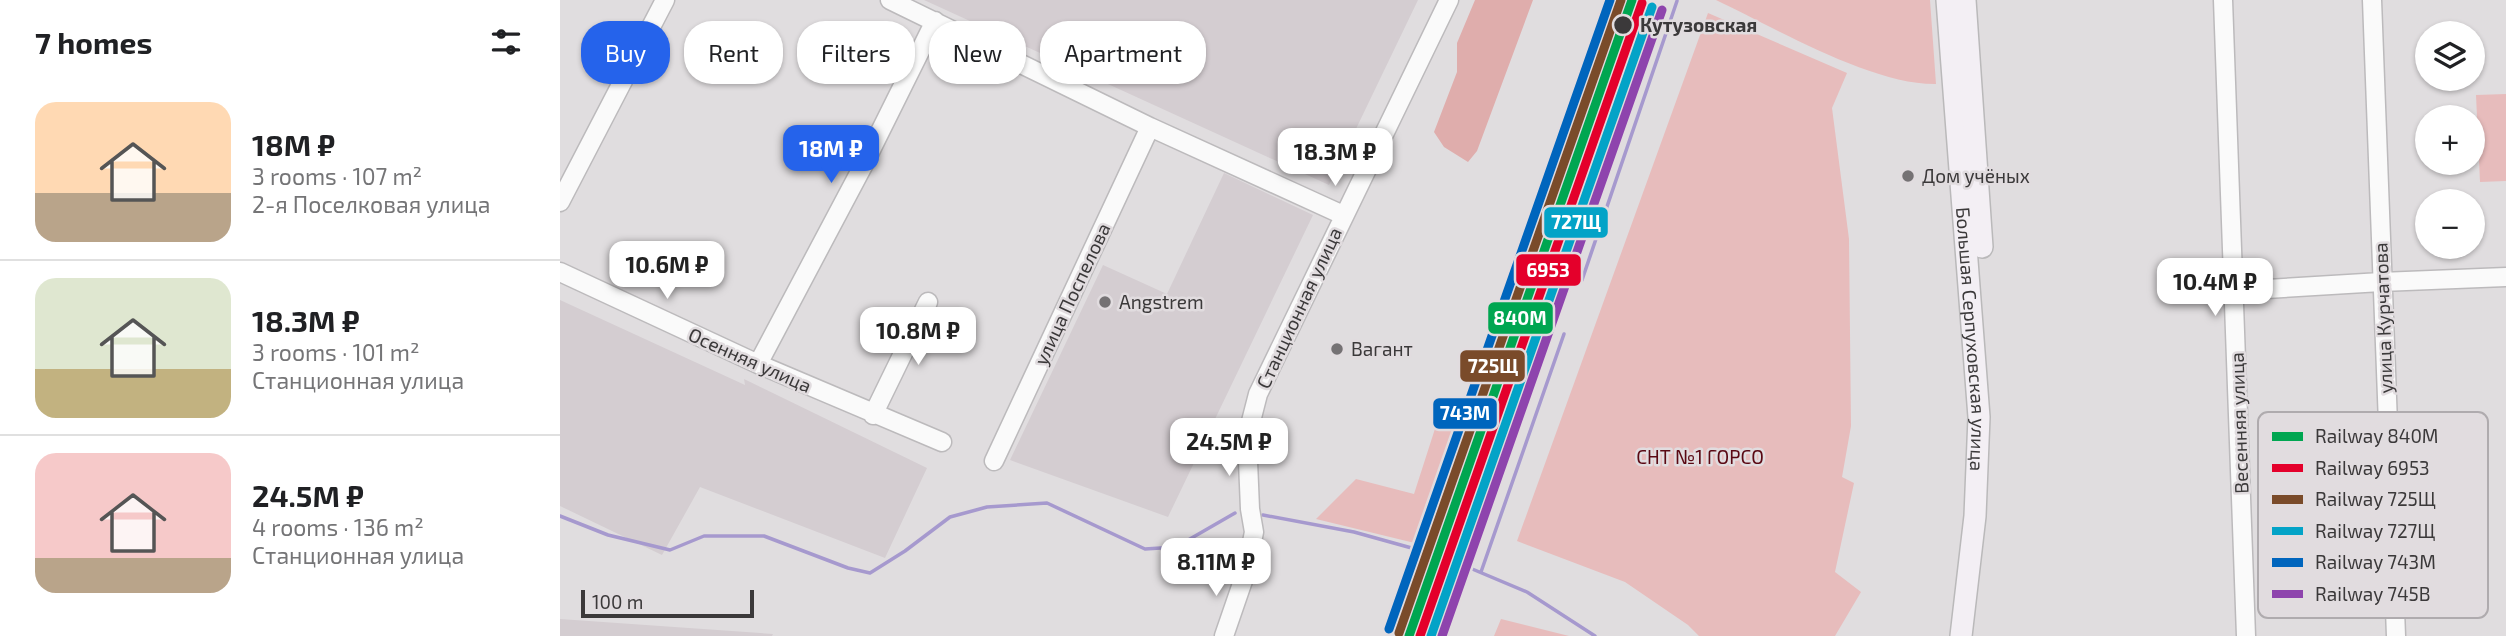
<!DOCTYPE html>
<meta charset="utf-8">
<style>
:root{--surface:#fff;--page:#f2f2f2;--text:#202124;--muted:#757577;--line:#e0e0e0;--accent:#2563eb}
body{margin:0;font-family:"Exo 2",sans-serif;background:var(--page);color:var(--text);height:100vh;display:flex;flex-direction:column;font-size:26px;white-space:nowrap}
*{box-sizing:border-box;margin:0}
p{font-size:23px;color:var(--muted)}
.icon{flex:none;width:38px;height:38px;fill:none;stroke:currentColor;stroke-width:2;stroke-linecap:round;stroke-linejoin:round}
.map{position:relative;flex:1;overflow:hidden}
.drawer{display:flex;flex-direction:column;background:var(--surface);width:560px}
.drawer>*{flex:none}
.hud{position:absolute;left:21px;top:21px;width:665px;height:63px;display:flex;gap:14px}
.fabs{position:absolute;left:1855px;top:21px;display:grid;gap:14px}
.fabs a{display:grid;place-items:center;width:70px;height:70px;border-radius:50%;background:var(--surface);box-shadow:0 2px 5px #0004;font-size:35px}
.scale{position:absolute;left:21px;bottom:18px;width:173px;box-sizing:border-box;padding-left:7px;border:4px solid #3b393a;border-top:0;font-size:19px;line-height:24px;white-space:nowrap;color:#3b393a;-webkit-text-stroke:5px #e1dcdf;paint-order:stroke}
.price{position:absolute;translate:-50% -60px;padding:0 16px;border-radius:14px;background:#fff;color:#222;font-size:23px;line-height:46px;filter:drop-shadow(0 2px 4px #0008)}
.price::after{content:'';position:absolute;left:50%;top:42px;width:21px;height:16px;margin-left:-10px;background:inherit;clip-path:polygon(0 0,100% 0,50% 100%)}
.price.current{background:var(--accent);color:#fff}
ul{padding:0;list-style:none}
li{display:flex;align-items:center;gap:21px;height:175px;padding:0 35px}
li+li{border-top:2px solid var(--line)}
li span{display:grid;place-items:center;flex:none;width:196px;height:140px;border-radius:21px;color:#555}
li>.icon{margin-inline-start:auto}
span .icon{width:84px;height:84px;fill:#fffc;stroke-width:1}
li b{font-size:30px}
h2{display:flex;justify-content:space-between;align-items:center;height:84px;padding:0 35px;font-size:30px}
.pill{padding:0 24px;border-radius:28px;background:var(--surface);box-shadow:0 2px 5px #0004;font-size:24px;line-height:63px}
.pill.current{background:var(--accent);color:#fff}
main{display:flex;flex:1;min-height:0}
.map>svg:first-child{display:block}
.built{fill:#d4cdd1}
.green{fill:#e7bcbc}
.forest{fill:#dfadac}
.lines{fill:none;stroke-linecap:round;stroke-linejoin:round}
.stream{stroke:#a699ce;stroke-width:3.5}
.minor-casing{stroke:#bcbabc;stroke-width:21}
.major-casing{stroke:#bab9ba;stroke-width:24}
.minor{stroke:#fafafa;stroke-width:18}
.major{stroke:#f3eff4;stroke-width:21}
.rail-1-casing{stroke:#e1dcdf;stroke-width:14}
.rail-2-casing{stroke:#e1dcdf;stroke-width:14}
.rail-3-casing{stroke:#e1dcdf;stroke-width:14}
.rail-4-casing{stroke:#e1dcdf;stroke-width:14}
.rail-5-casing{stroke:#e1dcdf;stroke-width:14}
.rail-6-casing{stroke:#e1dcdf;stroke-width:14}
.rail-1{stroke:#00a651;stroke-width:9}
.rail-2{stroke:#e4002b;stroke-width:9}
.rail-3{stroke:#7a4b2a;stroke-width:9}
.rail-4{stroke:#03a3c7;stroke-width:9}
.rail-5{stroke:#0065bd;stroke-width:9}
.rail-6{stroke:#8e44ad;stroke-width:9}
.stop-dot{fill:#3b393a;stroke:#e1dcdf;stroke-width:2.5}
.poi-dot{fill:#757274;stroke:#e1dcdf;stroke-width:2.5}
.labels{text-anchor:middle;stroke-width:5;stroke-linejoin:round;paint-order:stroke}
.stop-label{font-size:19px;font-weight:bold;fill:#3b393a;stroke:#e1dcdf;text-anchor:start}
.poi-label{font-size:19px;fill:#3b393a;stroke:#e1dcdf;text-anchor:start}
.street-label{font-size:19px;fill:#3b393a;stroke:#e1dcdf}
.park-label{font-size:19px;fill:#5a0813;stroke:#e1dcdf}
.key{fill:#e1dcdf;stroke:#afabae;stroke-width:2}
.key-label{font-size:19px;fill:#3b393a}
.line-badge{stroke:#e1dcdf;stroke-width:2.5}
.badge-label{font-size:19px;text-anchor:middle;font-weight:bold;fill:#fff}
</style>
<main>
<section class="drawer">
<h2>7 homes<svg class="icon" aria-label="filters" viewBox="0 0 24 24"><path d="M4 7h16M4 17h16"/><circle cx="9" cy="7" r="2"/><circle cx="15" cy="17" r="2"/></svg></h2>
<ul>
<li><span style="background:linear-gradient(#ffd9b3 65%,#b9a48a 0)"><svg class="icon" aria-label="home" viewBox="0 0 24 24"><path d="M3 11l9-7 9 7M6 9v11h12V9"/></svg></span><div><b>18M ₽</b><p>3 rooms · 107 m²</p><p>2-я Поселковая улица</p></div></li>
<li><span style="background:linear-gradient(#dfe7d0 65%,#c2b280 0)"><svg class="icon" aria-label="home" viewBox="0 0 24 24"><path d="M3 11l9-7 9 7M6 9v11h12V9"/></svg></span><div><b>18.3M ₽</b><p>3 rooms · 101 m²</p><p>Станционная улица</p></div></li>
<li><span style="background:linear-gradient(#f6c9c9 75%,#b9a48a 0)"><svg class="icon" aria-label="home" viewBox="0 0 24 24"><path d="M3 11l9-7 9 7M6 9v11h12V9"/></svg></span><div><b>24.5M ₽</b><p>4 rooms · 136 m²</p><p>Станционная улица</p></div></li>
</ul>
</section>
<div class="map">
<svg width="1946" height="636" viewBox="0 0 1946 636">
<rect width="100%" height="100%" fill="#e0dddf"/>
<path class="built" d="M364,0h494l-89,185z
M664,173l89,42 -145,302 -158,-57 93,-195 64,29z
M0,300l185,85 -1,-6 183,89 -42,90 -185,-71 -38,68 -102,-49z
M0,619l213,15 -1,2h-212z"/>
<path class="green" d="M1156,0h214l6,84c-64,1 -161,-56 -220,-84z
M1148,13l139,60 -15,35 17,131 2,187 -9,51 12,6 -19,89 26,20 -26,44h-136l-11,-11 -63,-43 -108,-41z
M1946,94v87l-26,1 -4,-87z
M943,288l12,4 -88,254 -111,-27 40,-40 58,15 28,-87 24,-11z
M941,619l68,17h-75z"/>
<path class="forest" d="M915,0h58l-56,151 -9,11 -24,-15 -10,-15 23,-60v-29z"/>
<g class="lines">
<path class="stream" d="M1022,280l95,-279
M703,515l91,17 72,20
M0,516l48,19 62,15 34,-14h60l84,32 22,5 35,-22 45,-34 37,-10 60,-4 98,46 31,-2 59,-34
M898,563l69,29 68,44
M921,572l83,-238"/>
<g class="minor-casing">
<path id="minor" d="M330,0l260,127 193,88
M1663,0l23,636
M1812,0l24,636
M0,202l105,-202
M0,272l198,92 184,78
M1673,291l148,-9 125,-5
M198,364l106,-200 71,-143
M313,415l55,-113
M434,461l156,-334
M664,636l22,-64 8,-40 -4,-23 -3,-72 11,-43 191,-394"/>
</g>
<g class="major-casing">
<g id="major">
<path id="s1" d="M1387,0l32,417 -4,99 -14,120"/>
<path d="M1405,0l17,247"/>
</g>
</g>
<use href="#minor" class="minor"/>
<use href="#major" class="major"/>
<g class="rail-1-casing">
<path id="rail-1" d="M849,636l223,-636"/>
</g>
<g class="rail-2-casing">
<path id="rail-2" d="M860,636l222,-633"/>
</g>
<g class="rail-3-casing">
<path id="rail-3" d="M839,633l222,-633"/>
</g>
<g class="rail-4-casing">
<path id="rail-4" d="M871,636l221,-629"/>
</g>
<g class="rail-5-casing">
<path id="rail-5" d="M829,629l221,-629"/>
</g>
<g class="rail-6-casing">
<path id="rail-6" d="M882,636l220,-626"/>
</g>
<use href="#rail-1" class="rail-1"/>
<use href="#rail-2" class="rail-2"/>
<use href="#rail-3" class="rail-3"/>
<use href="#rail-4" class="rail-4"/>
<use href="#rail-5" class="rail-5"/>
<use href="#rail-6" class="rail-6"/>
</g>
<circle class="stop-dot" cx="1063" cy="25" r="10"/>
<g class="poi-dot">
<circle cx="1348" cy="176" r="7"/>
<circle cx="545" cy="302" r="7"/>
<circle cx="777" cy="349" r="7"/>
</g>
<g class="labels">
<g class="stop-label">
<text x="1080" y="32">Кутузовская</text>
</g>
<g class="poi-label">
<text x="1362" y="183">Дом учёных</text>
<text x="559" y="309">Angstrem</text>
<text x="791" y="356">Вагант</text>
</g>
<g class="street-label">
<text transform="translate(512 294) rotate(-65)" y="7">улица Поспелова</text>
<text transform="translate(739 308) rotate(-65)" y="7">Станционная улица</text>
<text transform="translate(1823 318) rotate(-92)" y="7">улица Курчатова</text>
<text dy="7" stroke="none"><textPath href="#s1" startOffset="340">Большая Серпуховская улица</textPath></text>
<text transform="translate(190 360) rotate(24)" y="7">Осенняя улица</text>
<text transform="translate(1679 423) rotate(-92)" y="7">Весенняя улица</text>
</g>
<g class="park-label">
<text x="1140" y="464">СНТ №1 ГОРСО</text>
</g>
</g>
<rect x="1698" y="412" width="230" height="206" rx="10" class="key"/>
<rect x="1712" y="432" width="31" height="9" fill="#00a651"/>
<rect x="1712" y="464" width="31" height="8" fill="#e4002b"/>
<rect x="1712" y="495" width="31" height="9" fill="#7a4b2a"/>
<rect x="1712" y="527" width="31" height="8" fill="#03a3c7"/>
<rect x="1712" y="558" width="31" height="9" fill="#0065bd"/>
<rect x="1712" y="590" width="31" height="8" fill="#8e44ad"/>
<g class="key-label">
<text x="1755" y="443">Railway 840М</text>
<text x="1755" y="475">Railway 6953</text>
<text x="1755" y="506">Railway 725Щ</text>
<text x="1755" y="538">Railway 727Щ</text>
<text x="1755" y="569">Railway 743М</text>
<text x="1755" y="601">Railway 745В</text>
</g>
<g class="line-badge">
<rect x="983" y="206" width="66" height="33" rx="7" fill="#03a3c7"/>
<rect x="955" y="253" width="67" height="34" rx="7" fill="#e4002b"/>
<rect x="927" y="301" width="67" height="34" rx="7" fill="#00a651"/>
<rect x="899" y="349" width="67" height="34" rx="7" fill="#7a4b2a"/>
<rect x="872" y="397" width="66" height="33" rx="7" fill="#0065bd"/>
</g>
<g class="badge-label">
<text x="1016" y="229">727Щ</text>
<text x="988" y="277">6953</text>
<text x="960" y="325">840М</text>
<text x="933" y="373">725Щ</text>
<text x="905" y="420">743М</text>
</g>
</svg>
<div class="fabs">
<a><svg class="icon" aria-label="layers" viewBox="0 0 24 24"><path d="M12 4l9 5-9 5-9-5zM3 14l9 5 9-5"/></svg></a>
<a>+</a>
<a>−</a>
</div>
<div class="scale">100 m</div>
<b class="price current" style="left:271px;top:185px">18M ₽</b>
<b class="price" style="left:775px;top:188px">18.3M ₽</b>
<b class="price" style="left:107px;top:301px">10.6M ₽</b>
<b class="price" style="left:1655px;top:318px">10.4M ₽</b>
<b class="price" style="left:358px;top:367px">10.8M ₽</b>
<b class="price" style="left:669px;top:478px">24.5M ₽</b>
<b class="price" style="left:656px;top:598px">8.11M ₽</b>
<div class="hud">
<a class="pill current">Buy</a>
<a class="pill">Rent</a>
<a class="pill">Filters</a>
<a class="pill">New</a>
<a class="pill">Apartment</a>
</div>
</div>
</main>
